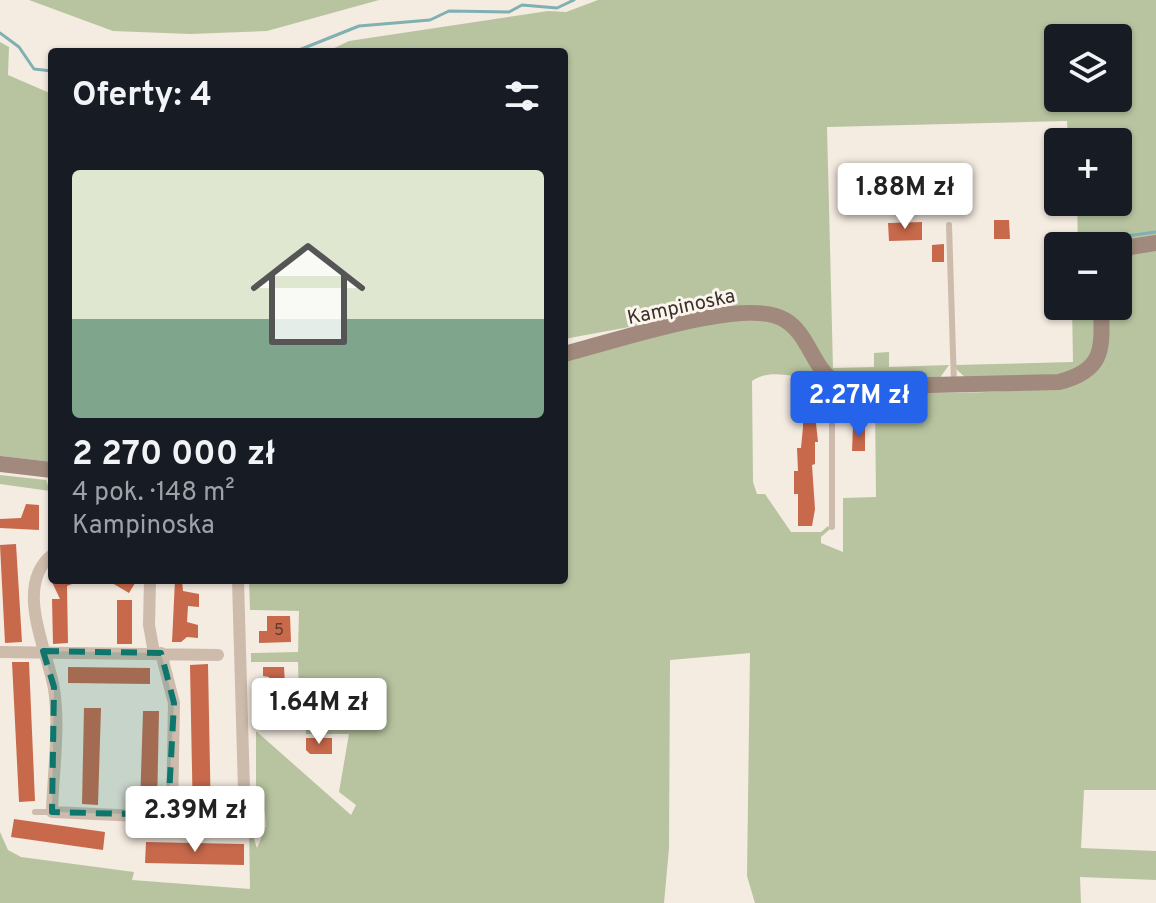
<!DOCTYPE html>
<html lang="pl">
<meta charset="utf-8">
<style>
:root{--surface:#171b24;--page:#20242c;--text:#f1f3f6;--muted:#9ea1a6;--accent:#2563eb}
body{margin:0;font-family:Overpass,sans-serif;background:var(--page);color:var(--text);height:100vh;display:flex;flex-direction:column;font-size:30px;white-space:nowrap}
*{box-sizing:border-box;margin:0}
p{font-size:26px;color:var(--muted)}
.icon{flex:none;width:44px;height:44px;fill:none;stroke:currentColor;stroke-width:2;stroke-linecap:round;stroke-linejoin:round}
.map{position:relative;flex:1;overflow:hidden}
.drawer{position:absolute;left:48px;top:48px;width:520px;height:536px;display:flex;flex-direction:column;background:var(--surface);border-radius:8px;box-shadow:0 2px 6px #0004}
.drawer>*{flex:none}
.fabs{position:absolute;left:1044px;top:24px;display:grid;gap:16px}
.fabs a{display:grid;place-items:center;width:88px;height:88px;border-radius:8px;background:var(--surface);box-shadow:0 2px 6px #0004;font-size:40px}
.price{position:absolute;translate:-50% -68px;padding:0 18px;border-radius:8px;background:#fff;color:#222;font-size:26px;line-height:52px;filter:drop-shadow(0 2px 4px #0008)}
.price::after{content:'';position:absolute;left:50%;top:48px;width:24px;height:18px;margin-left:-12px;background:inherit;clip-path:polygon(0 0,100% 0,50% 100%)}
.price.active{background:var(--accent);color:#fff}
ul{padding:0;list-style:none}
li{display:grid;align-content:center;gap:16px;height:424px;padding:0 24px}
li span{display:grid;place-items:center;height:248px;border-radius:8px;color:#555}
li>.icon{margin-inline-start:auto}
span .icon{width:144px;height:144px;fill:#fffc;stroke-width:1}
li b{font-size:34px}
h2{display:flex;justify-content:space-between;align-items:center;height:96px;padding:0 24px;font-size:34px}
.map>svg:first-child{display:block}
.green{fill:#b8c4a0;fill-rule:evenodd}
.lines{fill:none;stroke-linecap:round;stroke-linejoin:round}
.stream{stroke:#7fb0b2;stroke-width:3}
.building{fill:#c8694b}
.lane{stroke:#cdbbac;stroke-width:6}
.street{stroke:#cdbbac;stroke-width:12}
.secondary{stroke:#a18a7d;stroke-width:16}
.marked{fill:#0f766e;fill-opacity:0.2;stroke:#0f766e;stroke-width:6;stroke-dasharray:16 10;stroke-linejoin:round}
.labels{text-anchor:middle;stroke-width:6;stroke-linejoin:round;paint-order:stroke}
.number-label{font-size:16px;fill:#5e3e33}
.street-label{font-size:20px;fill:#3b302b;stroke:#fbf5ee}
</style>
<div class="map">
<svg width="1156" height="903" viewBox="0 0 1156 903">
<rect width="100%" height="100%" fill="#f4ebe1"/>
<path class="green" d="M29,0h350l-112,31 -77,3 -77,-3z
M598,0h558v239l-38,7h-40l-1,-44h41v-60h-50l-1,-21 -240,6 6,241 41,-1v-14l15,-1v15l60,-2 -10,14 -78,5 -24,-5 -44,-59 -131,1 -98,18v-287h-238l23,-11 199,-30 18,1zM1058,38h60v60h-60z
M0,42l9,5 -1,28 44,19v368l-52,-6z
M1156,249v541h-72l-3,58 75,3v29l-76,-3 1,26h-326l-8,-27 3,-223 -80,7 -1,188 -5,55h-664v-71l8,18 13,7 113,15 -2,8 118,9 -1,-64 8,23 9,-22 -1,-13 -9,-13v-69l95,84 5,-10 -17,-13 10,-58h-43l-1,-38h-6l-1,-34h-47v-9l47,-1 1,-41 -49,-1 -1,-30h315v-219c47,-13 175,-56 217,-36 14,6 32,36 34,50l-6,4c-17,-3 -42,-10 -57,2l1,101 4,12h8l26,38h30l7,-6 2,3 -9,8v6l22,9v-54l33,-1 -1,-93 -34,-2 -1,-6c54,-9 227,9 260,-30 12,-13 6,-43 6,-60h12v-41l12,-11z
M1072,306h23l2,35 -8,18 -22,15 -100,5 -11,-10v-4l117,-3z
M0,475l46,5 4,11 -50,-7z"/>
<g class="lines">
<path class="stream" d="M0,33l19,14 15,22 18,2
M294,52l65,-26 71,-6 19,-9 60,1 13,-7 35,3 17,-8
M1092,234l27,3 37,-5"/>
</g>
<path class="building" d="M994,220h15l1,19h-16z
M922,222v18l-33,1 -1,-18z
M944,244v18h-12v-17z
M803,398h9l8,8v8h-5l3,28h-3v22l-3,1 3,44 -3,17h-14v-32h-4v-23h4l-1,-23h4l2,-21z
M853,426h12v25h-13z
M26,504l13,1v25l-39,-2v-9l21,-1z
M16,544l6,98 -17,1 -5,-98z
M51,580h31l-15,6 1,57 -15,1 -1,-45h8z
M107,580h30l-8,13z
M175,580h7l1,11 16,3v13l-11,-1 -1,16 11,3v13l-11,-1 -6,5h-9z
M117,600h15v44h-15z
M267,616h23l1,26 -32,1v-12h8z
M12,662h17l6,139 -16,1z
M208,664l3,157h-18l-3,-156z
M68,667l82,1v16l-82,-1z
M263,667h21l1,18h-16v-8l-6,-1z
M84,708h17l-3,97 -16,-1z
M143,711h16l-2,96 -17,-1z
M306,738h26v16h-22l-4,-4z
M14,819l91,13 -2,18 -92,-13z
M146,842l98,2v21l-99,-2z"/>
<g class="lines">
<path class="lane" d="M949,225l5,159
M832,527v-134l4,-10
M35,812h17
M149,830l96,1v-6"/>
<path class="street" d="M52,555c-39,31 -4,96 2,134 6,39 -1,84 -2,123l108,5 12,-6 2,-108 -13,-50
M150,580l-1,45 5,28
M238,580l7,245
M0,652l218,3"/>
<path class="secondary" d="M1118,256l12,-9 26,-4
M564,354c46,-11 183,-59 221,-34 27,16 28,57 60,67l214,-5c47,-12 43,-35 42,-76
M0,464l52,6"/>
</g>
<path class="marked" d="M43,651l118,2 13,50 -6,112 -116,-3 2,-125z"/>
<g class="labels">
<g class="number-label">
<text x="279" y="635">5</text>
</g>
<g class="street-label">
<text transform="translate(681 306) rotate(-12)" y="7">Kampinoska</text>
</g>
</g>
</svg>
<div class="fabs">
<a><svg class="icon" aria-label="layers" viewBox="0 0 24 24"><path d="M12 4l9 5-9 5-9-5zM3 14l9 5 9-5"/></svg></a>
<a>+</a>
<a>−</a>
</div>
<b class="price" style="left:905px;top:231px">1.88M zł</b>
<b class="price active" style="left:859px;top:439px">2.27M zł</b>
<b class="price" style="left:319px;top:746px">1.64M zł</b>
<b class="price" style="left:195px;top:854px">2.39M zł</b>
<section class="drawer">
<h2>Oferty: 4<svg class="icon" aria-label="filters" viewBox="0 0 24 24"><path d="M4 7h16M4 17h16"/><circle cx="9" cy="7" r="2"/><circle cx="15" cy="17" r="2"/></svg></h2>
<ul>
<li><span style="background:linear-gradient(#dfe7d0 60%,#7fa58c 0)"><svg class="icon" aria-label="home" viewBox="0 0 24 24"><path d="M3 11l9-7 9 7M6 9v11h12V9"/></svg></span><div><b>2 270 000 zł</b><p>4 pok. · 148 m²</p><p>Kampinoska</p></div></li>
</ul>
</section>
</div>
